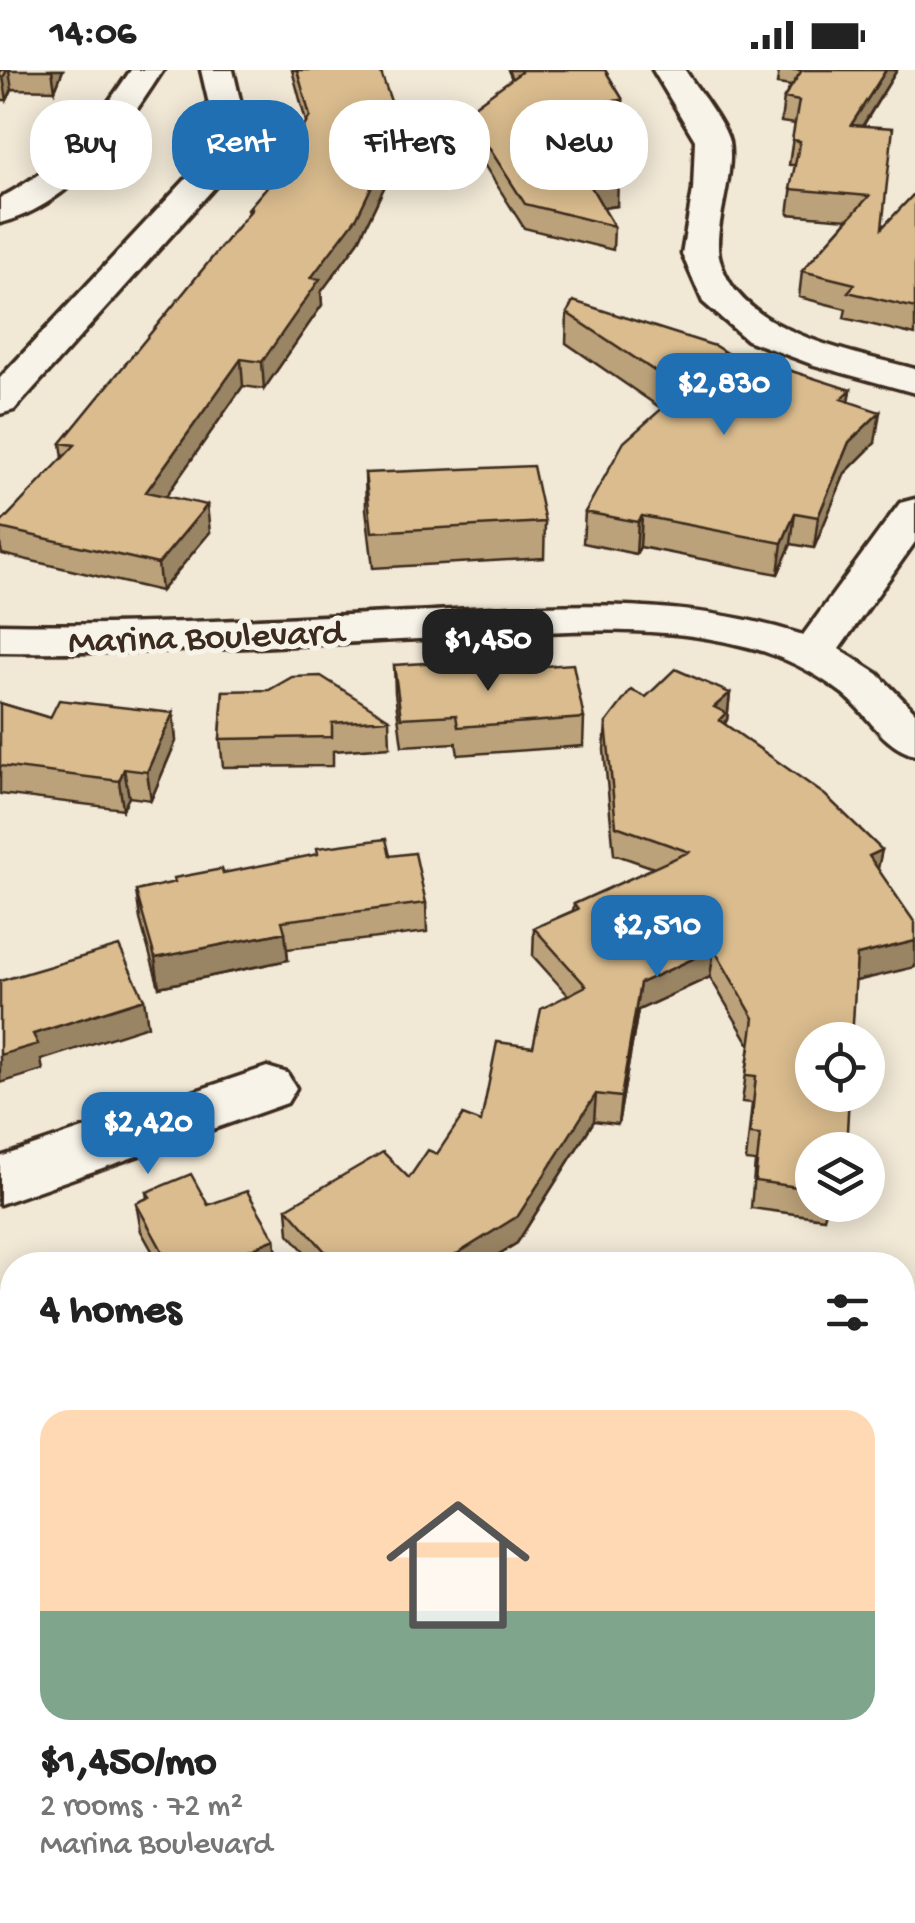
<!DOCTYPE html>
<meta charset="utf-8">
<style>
:root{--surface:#fff;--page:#f2f2f2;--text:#222;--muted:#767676;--accent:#1f6fb2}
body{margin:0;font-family:"Gochi Hand",sans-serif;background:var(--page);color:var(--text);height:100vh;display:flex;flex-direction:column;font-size:38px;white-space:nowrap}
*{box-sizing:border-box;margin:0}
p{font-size:32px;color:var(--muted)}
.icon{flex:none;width:55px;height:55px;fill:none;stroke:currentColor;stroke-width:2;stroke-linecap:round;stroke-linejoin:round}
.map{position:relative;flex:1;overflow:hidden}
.panel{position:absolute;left:0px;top:1182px;width:915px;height:672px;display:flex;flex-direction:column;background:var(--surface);border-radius:40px 40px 0 0;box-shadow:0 5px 25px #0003}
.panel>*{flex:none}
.guide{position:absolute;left:30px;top:30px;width:855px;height:90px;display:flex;gap:20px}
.tools{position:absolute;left:795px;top:952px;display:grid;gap:20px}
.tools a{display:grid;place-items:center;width:90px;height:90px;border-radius:50%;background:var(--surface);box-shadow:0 5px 25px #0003;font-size:50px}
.price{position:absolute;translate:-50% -85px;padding:0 22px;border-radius:20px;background:var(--accent);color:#fff;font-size:32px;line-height:65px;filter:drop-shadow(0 2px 5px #0008)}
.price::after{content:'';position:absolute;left:50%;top:60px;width:30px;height:22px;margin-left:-15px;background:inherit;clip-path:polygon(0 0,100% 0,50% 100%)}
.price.on{background:#222;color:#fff}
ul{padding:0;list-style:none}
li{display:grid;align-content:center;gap:20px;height:530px;padding:0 40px}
li span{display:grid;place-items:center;height:310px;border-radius:30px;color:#555}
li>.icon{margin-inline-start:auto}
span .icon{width:180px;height:180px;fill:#fffc;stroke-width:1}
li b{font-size:42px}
h2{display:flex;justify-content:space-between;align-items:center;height:120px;padding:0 40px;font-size:42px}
.pill{padding:0 35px;border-radius:40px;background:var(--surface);box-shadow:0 5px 25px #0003;font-size:35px;line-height:90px}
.pill.on{background:var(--accent);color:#fff}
.status{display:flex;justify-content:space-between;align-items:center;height:70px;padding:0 50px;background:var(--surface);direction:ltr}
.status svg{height:28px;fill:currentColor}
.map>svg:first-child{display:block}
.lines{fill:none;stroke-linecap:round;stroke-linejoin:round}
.service-casing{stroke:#3b2a1e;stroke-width:8}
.minor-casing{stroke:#3b2a1e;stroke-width:7}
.secondary-casing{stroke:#3b2a1e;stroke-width:7}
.service{fill:#f7f3e8;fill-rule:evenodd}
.minor{fill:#f7f3e8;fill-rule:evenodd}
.secondary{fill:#f7f3e8;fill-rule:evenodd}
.wall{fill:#bba27a;stroke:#3b2a1e;stroke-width:2.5}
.shaded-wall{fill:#998463;stroke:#3b2a1e;stroke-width:2.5}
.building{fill:#dabc8e;stroke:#3b2a1e;stroke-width:2.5}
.labels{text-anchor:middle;stroke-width:10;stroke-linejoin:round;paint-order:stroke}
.street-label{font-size:38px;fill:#3b2a1e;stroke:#f7f3e8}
</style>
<div class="status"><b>14:06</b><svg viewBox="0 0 49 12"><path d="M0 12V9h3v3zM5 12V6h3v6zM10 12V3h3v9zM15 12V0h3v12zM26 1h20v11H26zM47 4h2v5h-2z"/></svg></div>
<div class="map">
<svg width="915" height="1853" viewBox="0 0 915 1853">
<rect width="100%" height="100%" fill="#f1e8d6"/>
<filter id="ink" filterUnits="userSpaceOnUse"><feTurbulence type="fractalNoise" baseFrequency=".01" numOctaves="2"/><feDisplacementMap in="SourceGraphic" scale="20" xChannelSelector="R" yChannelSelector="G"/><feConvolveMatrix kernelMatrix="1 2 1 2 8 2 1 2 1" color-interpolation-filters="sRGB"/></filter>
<g filter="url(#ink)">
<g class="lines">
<g class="service-casing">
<path id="service" d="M902,1674l13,5v95l-13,5v-53l5,-2 -5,-1z
M800,1842h52l-4,11h-52z"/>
</g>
<g class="minor-casing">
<path id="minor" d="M131,0h32c-40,61 -88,134 -163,153v-25c59,-30 95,-74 131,-128z
M201,0h32l11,47 -23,63 -207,230 -14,4v-36l188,-201 24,-60z
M653,0h32c11,18 40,53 44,72 6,34 -16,85 -10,114 16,76 133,96 196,113v24l-101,-28 -67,-25 -44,-38 -21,-48 11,-64 2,-50z
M915,429v43l-76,107 39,25 37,38v43c-33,-8 -47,-42 -73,-62 -30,-23 -65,-40 -102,-48 -98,-24 -202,-12 -301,-7 -147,7 -293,16 -439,14v-28c137,3 274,-6 411,-12 134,-6 261,-19 392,23l97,-132z
M267,997l20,6 9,15 -9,15 -287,101v-47z"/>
</g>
<g class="secondary-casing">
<path id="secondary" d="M915,1299v69l-13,4v-68z
M915,1506v77l-13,5v-77z
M403,1842h86l-4,11h-86z
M576,1842h86l-4,11h-86z"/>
</g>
<use href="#service" class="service"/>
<use href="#minor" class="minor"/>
<use href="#secondary" class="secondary"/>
</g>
<path class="wall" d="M0,0h63l-8,20 -43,-1 -5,11h-7z
M292,0h88l21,82 -43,90 -37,50 1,13 -58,84 -21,-3 -77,110 44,36 -49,59 -159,-37 -2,-10v-20l63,-66 -2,-15 188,-230 -1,-4 29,-34 29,-53z
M508,0h97l18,30 -1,24 -37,2 26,45 6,35 -14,2 11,18 -1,24 -89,-22 -58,-92v-24l46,-33z
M779,0h118l-34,56 19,102 33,-35v142l-71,-17 2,-9 -47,-12 3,-26 46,-52 -60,-5 7,-49h-6l6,-41 -14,-2 3,-24 7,-12 -14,-2z
M567,243l284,77 -2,12 26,41 -30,30 -31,75 -23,-4 -13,30 -138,-27 -4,7 -53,-11 2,-31 77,-103 -96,-66z
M365,403l180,49 -1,36 -171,10 -7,-59z
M394,595l63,7 127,46 -1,28 -125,9 -2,-12 -54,3 -7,-53z
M223,621l166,28 1,28 -57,4v15l-110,1 -3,-28z
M730,623l-3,27 -2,4 130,257 -10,169h-33v55h15l-3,13 -73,-10 4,-46 -9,-1 6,-58 -10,-1 8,-57 -40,-68 -72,33 -20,114 -24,-3 -77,122 -36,22h-165l-27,-31 -2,-26 122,-30 28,-24 44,-32 87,-127 -35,-39 1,-28 39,-17 1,-7 80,-36 -40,-14 -10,-104 2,-27 40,-26z
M0,633l50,15 123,-5 3,28 -25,59 -22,-3 -6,12 -123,-15z
M390,786l36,47 1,29 -140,17 1,11 -129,27 -19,-68 -4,-28 87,-18z
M147,1122l61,13 67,34 3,26h-118l-19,-34 -5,-28 12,-5z"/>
<path class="shaded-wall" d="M7,0h2l3,19 -5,11 -4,-23z
M52,0h11l-8,20z
M886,0h11l-49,79 3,-24z
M400,57l1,25 -43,90 -37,50 1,13 -58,84 -2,-27z
M612,93l-2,20 8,-1 -1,24 -28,3 1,-24 16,-21z
M241,289l2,27 -93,133 -4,-27z
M851,320l-5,30 -5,-21z
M880,342l-5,31 -30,30 -31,75 4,-31 31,-75z
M207,435l3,27 -49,59 -3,-27z
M795,443l-4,31 -13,30 4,-31z
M642,446l-2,31 -4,7 2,-32z
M730,623l-3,27 -2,1 -2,19 -9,-33z
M173,643l3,28 -25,59 -4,-28z
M124,699l5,28 -6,12 -4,-28z
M882,780l-6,28 -7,-22z
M285,862l3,28 -129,27 -4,-29z
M915,871v26l-63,15 5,-27z
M714,879l-4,28 -72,33 -20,114 3,-27 19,-114z
M144,929l4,27 -107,34 2,10 -43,13v-28l33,-21z
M596,1024l-2,27 -77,122 -36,22h-42z
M275,1169l3,26h-67z
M14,1842h47l-18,11h-43v-3z"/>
<path class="building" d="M0,0h7l-4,7h-3z
M297,0h83l20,57 -43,90 -46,61 9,1 -58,83 -21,-3 -95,133 61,13 -49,59 -158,-36v-4l75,-79 -14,-2 191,-234h-4l29,-34 33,-59z
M520,0h85l18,30 -54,4 43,59 -6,1 12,18 -28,3 24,41 -89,-22 -59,-92 55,-40z
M802,0h84l-35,55 42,3 -11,100 33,-35v115l-67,-16 7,-8 -53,-13 67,-75 -79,-7 10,-48 -8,-1 7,-39 -15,-3z
M573,231l142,45 18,11 42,14 4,-4 72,23 -10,9 39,13 -31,30 -31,75 -23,-4 -13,30 -140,-27 -4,6 -53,-10 39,-70 59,-52 -116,-77z
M533,396l12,56 -173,10 -7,-59z
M456,591l1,11 116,-8 11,54 -126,9 -2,-12 -55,3 -7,-53z
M675,599l55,24 -16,14 12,6 -7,7 106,75 57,55 -13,6 46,67v18l-58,14 -5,85h-40v55h37l-3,54 -14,-3v4h-20v39l-57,-8 5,-46 -10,-1 6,-58 -10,-1 8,-57 -40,-69 -74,34 -19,114 -25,-3 -78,122 -79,49h-102l-50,-57 96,-56 26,26 19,-28 9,4 26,-39 18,7 16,-80 36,5 8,-38 45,-23 -52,-58 44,-19 -4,-5 115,-52 -73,-26 -10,-103 25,-33 15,7z
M321,606l68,43 -57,4v14l-112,2 3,-48 46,-1 23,-13z
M59,630l114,13 -26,59 -23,-3 -5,12 -119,-15v-63l50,15z
M386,769l4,17 25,-3 11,50 -144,18 3,11 -130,26 -19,-67 39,-9 -1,-4 48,-9 1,4 95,-19 -1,-6z
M119,876l25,53 -111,35 5,10 -38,11v-74z
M191,1104l17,31 39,-14 28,48 -64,26h-41l-34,-62 14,-6 -3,-5z
M12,1631v211h2l-14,8v-213z"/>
</g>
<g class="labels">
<g class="street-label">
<text transform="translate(206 564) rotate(-2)" y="13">Marina Boulevard</text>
</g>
</g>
</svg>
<div class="tools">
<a><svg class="icon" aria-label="locate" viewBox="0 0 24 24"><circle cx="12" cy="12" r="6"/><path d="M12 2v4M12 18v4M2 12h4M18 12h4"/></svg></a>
<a><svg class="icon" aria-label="layers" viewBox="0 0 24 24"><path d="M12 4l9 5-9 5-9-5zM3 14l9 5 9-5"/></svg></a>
</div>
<b class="price" style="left:724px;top:368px">$2,830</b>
<b class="price on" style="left:488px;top:624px">$1,450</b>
<b class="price" style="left:657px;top:910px">$2,510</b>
<b class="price" style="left:148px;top:1107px">$2,420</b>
<div class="guide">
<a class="pill">Buy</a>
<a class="pill on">Rent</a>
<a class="pill">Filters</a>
<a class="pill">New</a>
</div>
<section class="panel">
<h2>4 homes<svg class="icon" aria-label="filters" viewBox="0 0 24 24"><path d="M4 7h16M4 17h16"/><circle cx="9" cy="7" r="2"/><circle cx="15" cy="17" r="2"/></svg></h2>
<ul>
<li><span style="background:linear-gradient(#ffd9b3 65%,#7fa58c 0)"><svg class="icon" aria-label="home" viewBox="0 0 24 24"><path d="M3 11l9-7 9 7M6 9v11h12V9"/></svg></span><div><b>$1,450/mo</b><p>2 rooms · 72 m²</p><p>Marina Boulevard</p></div></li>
</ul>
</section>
</div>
